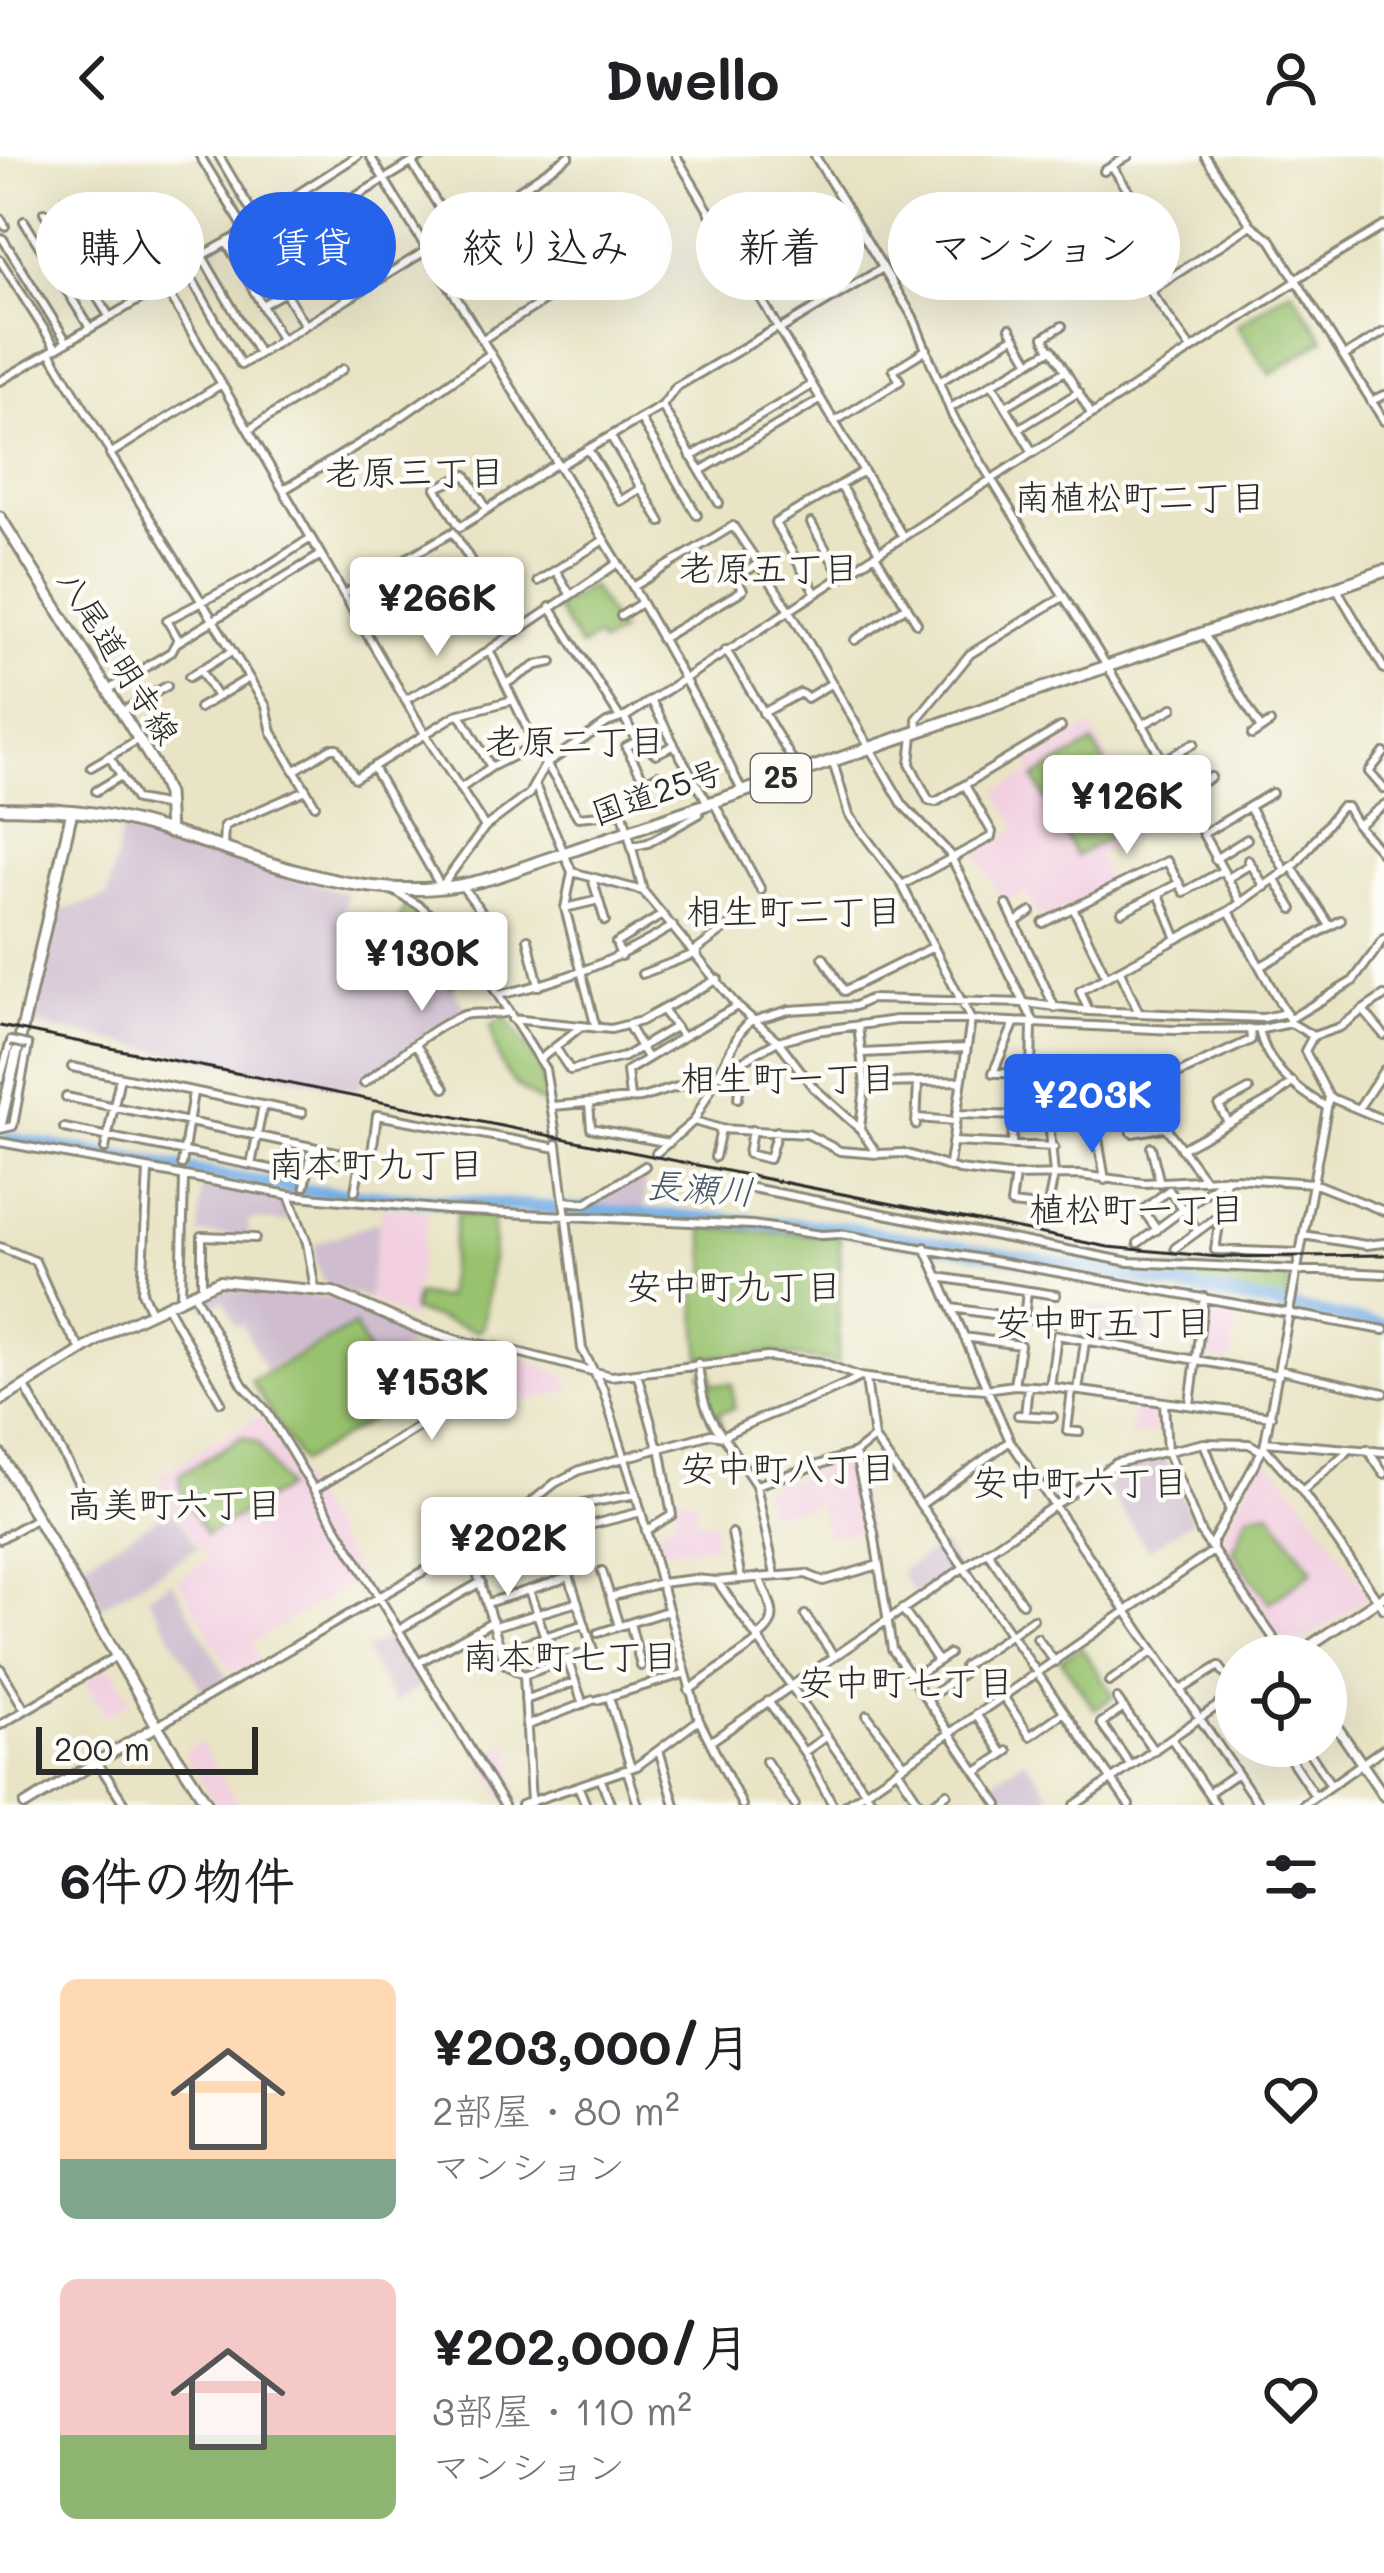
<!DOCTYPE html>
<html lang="ja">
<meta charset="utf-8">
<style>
:root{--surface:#fff;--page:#f6f6f6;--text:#202124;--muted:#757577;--accent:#2563eb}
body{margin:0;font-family:Mali,"Klee One",sans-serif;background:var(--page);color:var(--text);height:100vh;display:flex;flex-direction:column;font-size:45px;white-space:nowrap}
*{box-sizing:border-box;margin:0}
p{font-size:39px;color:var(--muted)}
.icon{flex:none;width:66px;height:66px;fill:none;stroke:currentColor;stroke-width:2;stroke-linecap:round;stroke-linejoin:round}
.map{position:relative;height:1649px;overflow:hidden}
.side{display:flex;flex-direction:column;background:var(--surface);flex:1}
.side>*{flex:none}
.hud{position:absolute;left:36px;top:36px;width:1314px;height:108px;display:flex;gap:24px}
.fabs{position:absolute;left:1215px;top:1479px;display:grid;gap:24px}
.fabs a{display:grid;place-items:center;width:132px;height:132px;border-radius:50%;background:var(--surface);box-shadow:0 12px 48px #0002;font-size:60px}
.scale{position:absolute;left:36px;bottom:30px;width:222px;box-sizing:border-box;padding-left:12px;border:6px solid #2b2b2b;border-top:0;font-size:33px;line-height:42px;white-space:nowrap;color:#2b2b2b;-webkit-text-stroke:9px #fdfcf7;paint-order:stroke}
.price{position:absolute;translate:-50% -102px;padding:0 27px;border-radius:12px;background:#fff;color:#222;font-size:39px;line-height:78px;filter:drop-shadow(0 3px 6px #0008)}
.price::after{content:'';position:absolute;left:50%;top:72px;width:36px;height:27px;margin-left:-18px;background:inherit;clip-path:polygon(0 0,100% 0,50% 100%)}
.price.on{background:var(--accent);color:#fff}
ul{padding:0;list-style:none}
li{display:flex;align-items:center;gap:36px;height:300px;padding:0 60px}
li span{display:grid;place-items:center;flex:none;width:336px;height:240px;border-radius:18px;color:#555}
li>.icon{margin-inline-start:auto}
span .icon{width:144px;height:144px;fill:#fffc;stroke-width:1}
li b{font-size:51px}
h2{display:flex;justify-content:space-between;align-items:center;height:144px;padding:0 60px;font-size:51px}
.pill{padding:0 42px;border-radius:54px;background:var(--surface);box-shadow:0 12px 48px #0002;font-size:42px;line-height:108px}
.pill.on{background:var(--accent);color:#fff}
header{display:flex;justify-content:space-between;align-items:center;height:156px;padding:0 60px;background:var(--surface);font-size:54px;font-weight:800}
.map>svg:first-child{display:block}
.built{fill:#f2cfe1}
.industrial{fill:#cfbdcf}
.green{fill:#99c26e;stroke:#62764c;stroke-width:3}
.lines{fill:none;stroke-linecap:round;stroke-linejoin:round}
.stream{stroke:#75ade4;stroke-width:3}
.river{stroke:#75ade4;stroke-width:14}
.minor-casing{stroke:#8a8878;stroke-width:12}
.tertiary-casing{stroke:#8a8878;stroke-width:14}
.secondary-casing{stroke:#8a8878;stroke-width:15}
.trunk-casing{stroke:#8a8878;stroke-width:16}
.minor{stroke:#fff;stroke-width:6}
.tertiary{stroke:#fff;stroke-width:8}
.secondary{stroke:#fff;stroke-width:9}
.trunk{stroke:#fff;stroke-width:10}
.rail{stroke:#2b2b2b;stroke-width:3}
.minor-bridge-casing{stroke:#8a8878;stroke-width:12;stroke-linecap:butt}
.minor-bridge{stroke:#fff;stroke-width:6}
.labels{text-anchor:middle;stroke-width:9;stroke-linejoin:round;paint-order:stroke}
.shield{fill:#fdfcf7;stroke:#6a6a68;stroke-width:3}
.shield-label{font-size:30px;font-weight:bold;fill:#2b2b2b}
.street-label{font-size:33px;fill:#2b2b2b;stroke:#fdfcf7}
.neighbourhood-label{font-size:36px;fill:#2b2b2b;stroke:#fdfcf7}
.water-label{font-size:36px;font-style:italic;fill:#45586c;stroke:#fdfcf7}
</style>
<header><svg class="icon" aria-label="back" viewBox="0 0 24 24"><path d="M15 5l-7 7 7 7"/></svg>Dwello<svg class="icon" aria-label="person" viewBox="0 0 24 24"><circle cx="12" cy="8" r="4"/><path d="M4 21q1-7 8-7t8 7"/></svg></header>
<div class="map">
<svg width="1384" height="1649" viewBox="0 0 1384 1649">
<rect width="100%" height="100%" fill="#fdfcf7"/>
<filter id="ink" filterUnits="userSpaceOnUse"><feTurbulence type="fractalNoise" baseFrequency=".00833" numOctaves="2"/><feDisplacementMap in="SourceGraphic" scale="24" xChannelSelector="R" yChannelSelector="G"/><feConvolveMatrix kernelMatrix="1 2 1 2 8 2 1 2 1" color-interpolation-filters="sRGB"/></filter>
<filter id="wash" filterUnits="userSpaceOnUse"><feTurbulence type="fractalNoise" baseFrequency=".004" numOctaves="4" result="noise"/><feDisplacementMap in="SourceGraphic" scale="48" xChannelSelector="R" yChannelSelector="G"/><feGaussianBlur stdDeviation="2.7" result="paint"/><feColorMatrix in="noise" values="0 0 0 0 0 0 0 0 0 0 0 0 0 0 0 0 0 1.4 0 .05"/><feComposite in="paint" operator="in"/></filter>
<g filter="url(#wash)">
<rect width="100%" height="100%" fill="#e9e4c5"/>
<path class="built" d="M1090,570l59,101 -52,28 14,31 -71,35 -14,-28 -24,10 -25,-51 40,-23 -20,-38 35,-19 -3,-9z
M382,1051l46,4 -18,109 -42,-21z
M1208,1146l31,9 -8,49 -4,2 -29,-8z
M464,1191l34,4 67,23 7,16 -103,26 -7,-18z
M1134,1245l23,3 4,27 -32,7z
M260,1259l100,163 -109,66 9,16 -27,15 -55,-95 30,-21 -36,-51 -14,-33z
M1264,1299l35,38 71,103 -82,56 -68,-101 7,-24z
M847,1305h6l15,69 -41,7 -8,-33 -51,10 -8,-25z
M675,1339l22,3 -2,22 19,1 1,25 -59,5 -5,-15 23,-18z
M107,1512h5l19,33 -26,15 -20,-35z
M200,1586l38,63h-22l-33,-53z
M511,1586l6,59 -10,3 -28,-47z"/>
<path class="industrial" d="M122,673l225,64 -5,25 26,8 40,22 45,40 14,22 -38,22 -74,58 -321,-65 26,-114 47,-14z
M645,1014v39l-58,-2 -1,-3z
M201,1028l78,14 13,24 -43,-2 -1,16 -49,-2z
M379,1065l-11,78 -43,-13 -9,-22 -2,-16 3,-5z
M219,1133l115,8 90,40 -49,28 -22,-39 -88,44 -23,-46 -6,2 -12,-25 -20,8 -3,-12z
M1083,1149l65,11 -5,33 -66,-11z
M1163,1298l30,66 -45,30 -49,-73 25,-16z
M171,1354l27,38 -99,60 -24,-41z
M943,1387l15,25 -42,29 -17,-25z
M172,1425l56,97 -24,14 -56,-96z
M394,1478l30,51 -30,18 -30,-52z
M1025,1602l25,37 -14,10h-34l-15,-21z"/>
<path class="green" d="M1291,133l33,50 -54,36 -33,-50z
M591,430l29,46 -19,12 -5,-7 -16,10 -24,-39z
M1093,587l45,79 -62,34 -42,-78z
M406,749l14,7 -4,9 22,18 -7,9 27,33 -7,5 -61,-51z
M506,861l34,50 8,40c-38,-21 -51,-38 -57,-82z
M457,1058l35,2 2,26 -11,85 -6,4 -65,-20 4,-16 29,3z
M703,1072l137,9 -2,126 -69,-10 -68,5 -7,-70 15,-3z
M1092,1103l57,9 136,6 5,5 -5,27 -196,-39z
M354,1170l42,79 -95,57 -50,-81z
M704,1214h7l2,14h19l2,24 -15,4 4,16 -7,-2 -15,-53z
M242,1281l16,6 27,45 -79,47 -25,-43 -1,-17z
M1270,1355l43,60 -44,32 -36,-51 15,-38z
M1081,1491l33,49 -20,13 -33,-49z"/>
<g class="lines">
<path class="stream" d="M146,136l23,-21 85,-48"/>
<path class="river" d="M8,983l307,53 525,36 250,41 294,57"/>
</g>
</g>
<g filter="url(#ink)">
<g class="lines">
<g class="minor-casing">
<path id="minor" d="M200,0l46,75
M219,0l40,68
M370,0l263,431 79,142 29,60
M676,0l227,381
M815,0l98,161 40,100 189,306 99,180
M1205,0l46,69 20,15 113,181
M412,7l43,70
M1112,10l42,64
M1104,15l24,-15
M44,56l65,104
M0,62l5,8
M24,65l66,107
M263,66v-6l94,-60
M60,79l19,-12 -14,-24
M3,83l64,103
M227,87l54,96
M428,96l141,-96
M564,98l15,25
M202,100l57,98
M0,104l56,88
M106,105l26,42
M185,111l56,98 186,-115
M537,114l41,-25
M274,118l30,50
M1296,123l88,-53
M163,127l262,451 60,93
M65,131l51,-32
M262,149l23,-13
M1010,172l20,34
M779,174l104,-62
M483,183l104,-65
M1191,193l-41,-58 101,-66
M1050,194l-6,-13 18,-11
M50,196l61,101
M1344,200l40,-24
M0,225l154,-90 18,-18 91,-51 14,22 146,-88
M939,226l76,-46
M992,227l40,68
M1371,245l13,-6
M662,250l57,97
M1006,250l59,-35
M950,252l102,-59 38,63
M641,264l56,95
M834,266l66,-41 -7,-11 34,-21
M1020,272l59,-36
M250,273l93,-60
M611,281l50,85
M588,293l32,52 22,-13
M691,301l119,-71
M559,310l103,-60 14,-19 101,-59
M700,315l120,-71
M840,329l39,67
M285,333l97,-59 108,-76
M487,353l-21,-34 -30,13 24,39c10,-6 21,-13 31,-20l66,-44
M811,367l30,53
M875,399l42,68
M556,415l14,23
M538,425l66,-41
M633,431l100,-61 56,83 114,196 46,48 86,171
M1337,433l47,80
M815,436l-40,-69 89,-52
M344,438l109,-62 61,99
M550,451l70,111
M621,460l20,-13
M1204,478l57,95
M661,483l82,-49 -8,-12 23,-14
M855,484l52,-34
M179,485l-12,-21 86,-45 58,-37
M489,494l56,115
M726,494l73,121
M200,514l17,27
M189,521l43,-26
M249,522l17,28 6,26 43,73
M507,527l30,-18 15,-3
M108,534l63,-38 5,-9 145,-88
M405,544l49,-26 164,-111
M651,544l23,44
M199,552l50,-30 -139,-224 110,-69
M123,555l44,-25
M763,557l37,-20 7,5 25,-15
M460,558l31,53
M624,561l12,23
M1142,569l31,-17
M919,574l-2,-11 53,-65 93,-57
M913,579l-3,29 19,37 7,1 125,-75
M1252,579l18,-12
M1384,597l-15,19 15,17
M109,600l27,44 33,6
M833,606l16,53 53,70 69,135 -22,144
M1161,606l33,-19
M547,609l31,52 45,-4 20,78 94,115 41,35 35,46 47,42 17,25 27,-1 55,17 50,6 70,-1 65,8 92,-5 77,5 71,28
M91,611l48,-28
M374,613l67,118 44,-60 44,-33 16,-29 62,-42 20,-7 670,-435
M294,615l37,-23h6l18,30 101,-63 57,-15
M658,619l-13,7 -19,-35 13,-7 17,14 18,-9 34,58
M1136,621l13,22
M535,629l37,87 -7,36 31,120
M460,633l31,-22 42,-21
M96,635l25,-15
M1179,640l32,-19
M713,645l48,89
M1139,649l34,-20
M1249,651l37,65
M1358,669l26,-20
M1203,678l69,-41
M634,690l14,-3 51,-29 -1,-4
M223,691l1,-21 82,-36
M1215,703l32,-20
M1248,704l17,27
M1292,711l38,59
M572,716l71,19
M592,722l13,43
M1228,722l23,-14
M1276,725l17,28
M902,729l89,-48 1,-5 -26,-45
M462,730l34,45
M394,735l26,15 41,36 20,26 64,101 11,66
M1159,738l18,45
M1007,749l48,103
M565,752l34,-8
M1073,752l33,68
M1122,756l57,-29
M1015,766l16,-10
M1043,767l124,-62 17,31 38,-21
M528,783l11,47
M695,795l49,-36
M621,800l-5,-13 46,-28
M823,801l21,34 89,-44
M1261,810l80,-46
M1120,815l18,40
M642,818l55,-21
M498,839c66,-14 118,-34 175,-69
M1088,853l-8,-18 149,-80
M662,854l21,27 54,-31
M1363,854l21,-14
M512,863l99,10 30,-8 77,-42
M1290,863l63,-38 31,-42
M1015,866l-22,51 66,1
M628,869l19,33
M858,869l7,61 -5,42
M1259,873c7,36 35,59 66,77
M1384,879l-21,-25 -23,17 -27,9 -8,15 24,46 55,23
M1313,880l-22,-13 -62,-112 68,-48 44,-56h6l10,18 27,30
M416,889l29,43
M555,891l15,23 54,-13 51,-30
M862,897l104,-5
M539,904l40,-32
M1067,908l10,54
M72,911l230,46
M1031,918l1,-50
M0,923l11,-38
M364,927c32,-22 61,-52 97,-67 16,-6 30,1 47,-4
M883,927l78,-2
M66,941l300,61
M1143,941l62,83
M630,942l-3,-27 56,-34
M738,942l4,-34
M589,947l2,25 78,15
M1125,947l7,30 36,-6
M553,950l88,-8 78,-24 59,-33 38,-10 80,-11h75l203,10 88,-1 29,-6
M1358,953l26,-39
M956,958l95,3
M1094,959l11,65
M917,962l38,3
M1227,964l-8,-14 30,-16
M694,965l27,8 86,5 33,17 37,3
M916,969l2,-43
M1053,969l90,-28 22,-17 86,-40 -1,-11
M64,972l243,48
M0,973l13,-3 15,-81
M752,974l-4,24 21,5 8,-28
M0,986l289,53 18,48 8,46
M953,986l101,5
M557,988l25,205 21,40 33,105 63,226 43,85
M1012,989l3,-70
M1151,991l9,36
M105,993l15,-72
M1181,993l91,-50 21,-17
M656,997l38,-32 46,-89 9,-10 40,-12 66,-4 15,-7 155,4 64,8 174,7 23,-5
M715,1001l6,-28
M182,1008l11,-72
M251,1009l12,-59
M148,1015l-6,121 9,20
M1015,1020l-4,28 37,4
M1226,1022l-11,72 84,3
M305,1030l8,-39
M752,1032l377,74 255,12
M1169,1034l29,41
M355,1035l5,-29 12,-9 5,-38 180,33
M289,1039l157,15 306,15 69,10 19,-1 544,96
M564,1045l22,2 59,-37
M1046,1059l8,-40 -7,-76
M1157,1074l-14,-20 26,-20
M1303,1079l63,10 18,-2
M1138,1087l85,-63
M0,1091l35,14 27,60 19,28
M925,1091l85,194 249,364
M1175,1092l45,-33
M938,1121l118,18
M202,1131v-51l53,2
M193,1136l50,93 23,25 238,395
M181,1142l3,-120
M166,1149l55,97
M952,1152l100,15
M1024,1163l3,-28
M964,1181l56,8 -6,40
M698,1207c3,28 6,52 25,73 44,-24 93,-35 137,-59
M1280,1214l104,23
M637,1217l21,75
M866,1223l8,59 255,367
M24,1229l56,100
M1050,1231l7,-52 222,40
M1072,1234l-5,41 12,1
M1078,1235l7,-50
M1164,1246l3,49 34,82 85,123
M1190,1248l14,-107
M1018,1259l35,2
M1025,1259l3,-29
M1265,1286l119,10
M1204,1287l26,68
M1264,1291l38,44 82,118
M1367,1293l17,25
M855,1297l19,80 18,116 107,156
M756,1329l99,-32 19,-15
M315,1333l138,-83 3,-5 2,-60 44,7 109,28 156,-19 53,5 40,15 54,7 72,5 28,-4 36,2 221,29
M1302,1335l45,-39
M922,1348l88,-63
M516,1361l120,-23
M646,1375l26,-16 -12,-68
M732,1377l9,46
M0,1383l37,-21
M468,1387l37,121 19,11 7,128
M987,1395l35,52
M602,1415l17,55
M478,1417l103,-28 -3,-17 63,-16
M717,1425l158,224
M529,1434l16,47
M610,1441l50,-14 35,-4 22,2 89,-7 17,7 56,-16
M487,1447l83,-26
M902,1453l17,23
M805,1459l29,41
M630,1467l11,43
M495,1470l83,-24
M398,1474l83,-48
M598,1477l69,-22
M920,1478l18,27
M758,1481c26,-18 11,-34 1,-60
M1037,1482l18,24
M503,1494l82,-26
M567,1503l16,45
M418,1507l75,-42
M964,1510l69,-47
M0,1512l25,42
M524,1519l69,-25 -27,-84
M912,1522l37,-24
M1109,1526l43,-30
M689,1534l71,-50
M1181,1534l38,-24 17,23
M1003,1540l27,40 34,-24
M609,1541l22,71
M927,1543l36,-26
M1117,1543l37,52
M525,1544l50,-18
M597,1544l86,-26
M768,1545l36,51 23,-16
M1124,1552l-23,15 30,43
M976,1558l27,40
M867,1559l37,49
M0,1569l117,-69
M157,1570l346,-201 52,-42 25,-13 131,-36 12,2 33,49 19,90
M526,1570l67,-26
M1171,1582l45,67
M710,1586l406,-279 88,-20 45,1 13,7
M1282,1590l33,50
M1305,1590l26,39
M659,1594l16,55
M807,1601l26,48
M766,1605l29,44
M98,1607l27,42
M897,1613l24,36
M627,1614l11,35
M977,1616l31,-21
M601,1624l10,25
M579,1632l7,17
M1208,1637l29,-20
M521,1649l116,-39 62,-46
M846,1649l367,-254v-10l51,-94 65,-350
M931,1649l16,-12
M1075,1649l161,-112
M1303,1649l81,-57"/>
</g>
<g class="tertiary-casing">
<path id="tertiary" d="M0,1245l116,-72 103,-48 114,11 81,35 44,14
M1294,1500l90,-60
M1326,1555l58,85
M25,1649l132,-79"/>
</g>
<g class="secondary-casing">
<path id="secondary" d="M0,361l154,247 13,30 2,39
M0,970l72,-315
M0,1298l157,272 51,79"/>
</g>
<g class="trunk-casing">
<path id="trunk" d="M0,652c37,1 73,1 109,8 132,27 254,105 392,59l883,-304"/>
</g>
<use href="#minor" class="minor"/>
<use href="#tertiary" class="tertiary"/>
<use href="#secondary" class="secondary"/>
<use href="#trunk" class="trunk"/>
<path class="rail" d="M0,870l1108,221 111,10 165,-2"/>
<g class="minor-bridge-casing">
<path id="minor-bridge" d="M11,885l17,4"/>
</g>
<use href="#minor-bridge" class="minor-bridge"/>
</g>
</g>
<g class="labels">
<rect class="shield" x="751" y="598" width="60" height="48" rx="9"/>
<g class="shield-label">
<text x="781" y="632">25</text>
</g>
<g class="street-label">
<text transform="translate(119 501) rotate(58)" y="12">八尾道明寺線</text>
<text transform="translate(657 636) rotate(-19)" y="12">国道25号</text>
</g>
<g class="neighbourhood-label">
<text x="415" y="329">老原三丁目</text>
<text x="1140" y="354">南植松町二丁目</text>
<text x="769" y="425">老原五丁目</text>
<text x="575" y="598">老原二丁目</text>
<text x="794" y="768">相生町二丁目</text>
<text x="788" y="935">相生町一丁目</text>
<text x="376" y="1021">南本町九丁目</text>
<text x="1137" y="1066">植松町一丁目</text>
<text x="734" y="1143">安中町九丁目</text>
<text x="1103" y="1179">安中町五丁目</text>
<text x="788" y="1325">安中町八丁目</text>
<text x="1080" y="1339">安中町六丁目</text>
<text x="174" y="1361">高美町六丁目</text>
<text x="570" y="1513">南本町七丁目</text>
<text x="906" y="1539">安中町七丁目</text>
</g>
<g class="water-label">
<text transform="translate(700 1032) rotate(4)" y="13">長瀬川</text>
</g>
</g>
</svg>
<div class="fabs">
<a><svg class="icon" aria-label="locate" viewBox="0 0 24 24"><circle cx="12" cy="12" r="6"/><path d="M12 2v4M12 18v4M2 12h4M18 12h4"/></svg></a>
</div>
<div class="scale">200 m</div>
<b class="price" style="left:437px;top:503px">¥266K</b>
<b class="price" style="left:1127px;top:701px">¥126K</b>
<b class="price" style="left:422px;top:858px">¥130K</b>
<b class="price on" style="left:1092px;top:1000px">¥203K</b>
<b class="price" style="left:432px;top:1287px">¥153K</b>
<b class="price" style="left:508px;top:1443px">¥202K</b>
<div class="hud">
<a class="pill">購入</a>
<a class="pill on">賃貸</a>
<a class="pill">絞り込み</a>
<a class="pill">新着</a>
<a class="pill">マンション</a>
</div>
</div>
<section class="side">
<h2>6件の物件<svg class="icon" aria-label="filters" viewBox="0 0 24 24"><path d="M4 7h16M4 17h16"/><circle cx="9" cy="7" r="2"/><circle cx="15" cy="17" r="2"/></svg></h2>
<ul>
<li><span style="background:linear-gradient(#ffd9b3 75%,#7fa58c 0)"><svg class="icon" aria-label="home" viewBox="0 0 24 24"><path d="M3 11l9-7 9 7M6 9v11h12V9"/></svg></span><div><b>¥203,000/月</b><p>2部屋 · 80 m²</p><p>マンション</p></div><svg class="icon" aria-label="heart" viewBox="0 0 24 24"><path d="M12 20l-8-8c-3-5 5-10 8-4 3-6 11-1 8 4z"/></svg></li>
<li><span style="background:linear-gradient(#f6c9c9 65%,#8fb573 0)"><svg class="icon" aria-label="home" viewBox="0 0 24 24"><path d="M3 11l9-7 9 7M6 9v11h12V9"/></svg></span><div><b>¥202,000/月</b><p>3部屋 · 110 m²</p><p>マンション</p></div><svg class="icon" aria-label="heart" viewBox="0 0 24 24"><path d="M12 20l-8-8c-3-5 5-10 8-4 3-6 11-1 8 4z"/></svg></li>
</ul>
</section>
